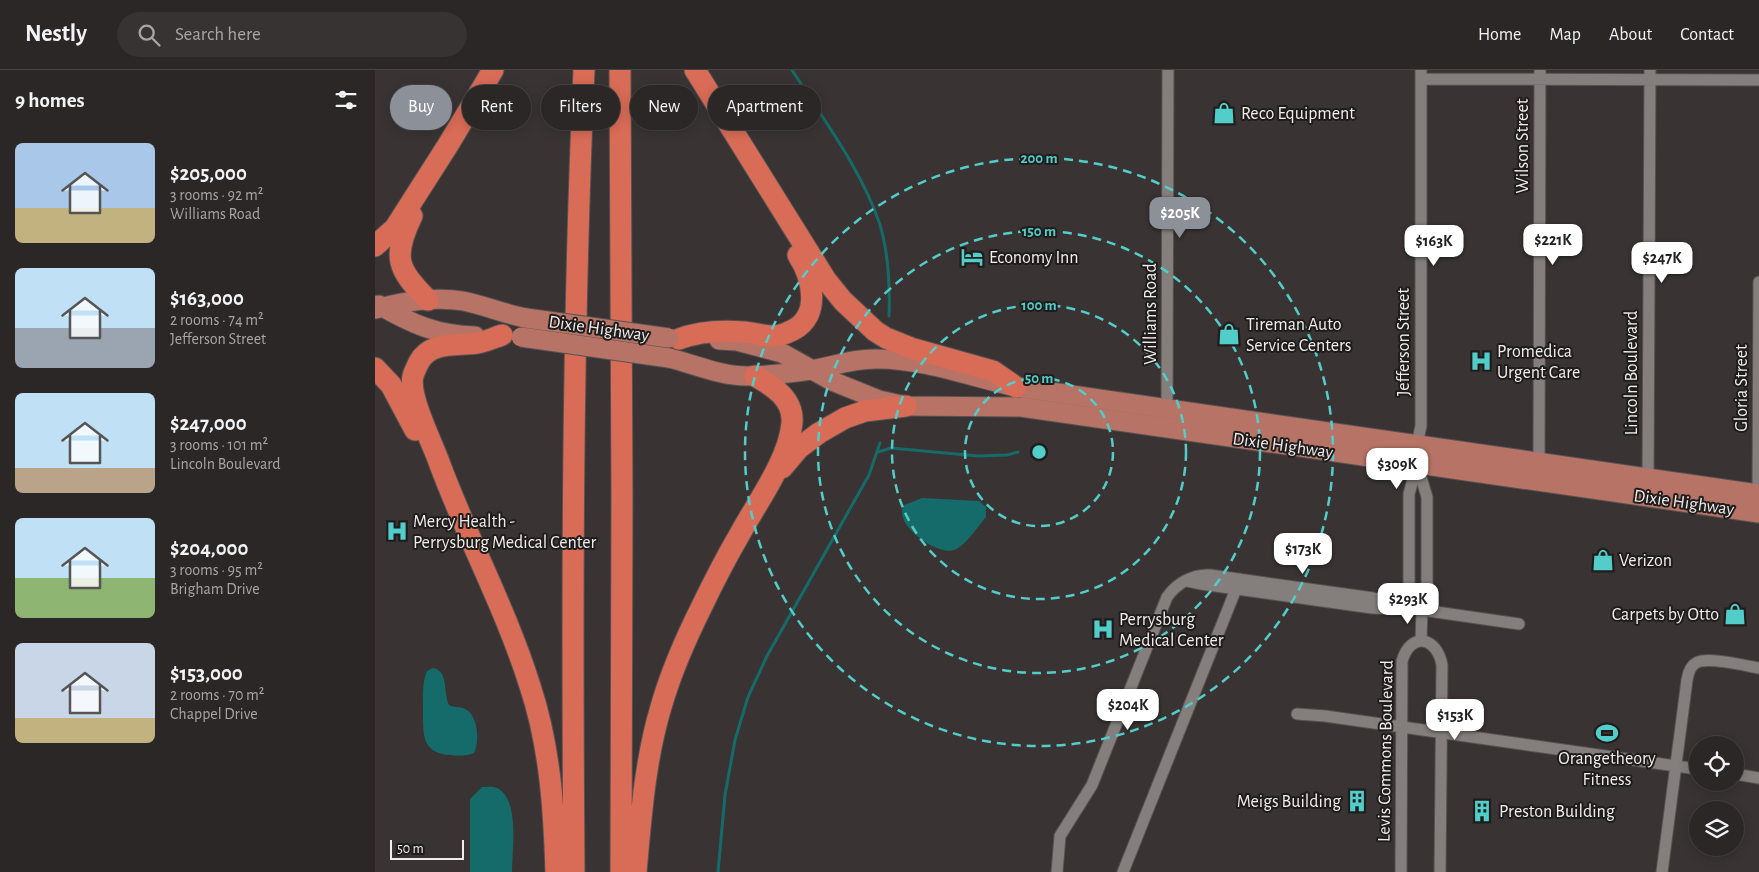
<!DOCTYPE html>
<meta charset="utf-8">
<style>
:root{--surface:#2b2726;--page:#373332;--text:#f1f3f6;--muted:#a6a5a7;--line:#474443;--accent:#8c9099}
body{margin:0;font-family:"Alegreya Sans",sans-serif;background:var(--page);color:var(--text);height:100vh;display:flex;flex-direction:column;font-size:19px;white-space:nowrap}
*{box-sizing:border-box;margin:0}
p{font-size:16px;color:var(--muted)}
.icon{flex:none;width:28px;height:28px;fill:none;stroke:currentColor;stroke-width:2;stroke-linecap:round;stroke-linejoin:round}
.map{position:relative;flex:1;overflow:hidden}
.panel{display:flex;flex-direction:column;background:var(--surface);width:375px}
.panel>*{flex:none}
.top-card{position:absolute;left:15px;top:15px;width:475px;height:45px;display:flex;gap:10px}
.controls{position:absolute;left:1314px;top:666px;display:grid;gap:10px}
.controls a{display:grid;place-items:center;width:55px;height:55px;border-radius:50%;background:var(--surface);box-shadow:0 2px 12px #0003,0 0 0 1px var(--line);font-size:25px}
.scale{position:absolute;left:15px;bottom:12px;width:74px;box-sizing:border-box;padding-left:5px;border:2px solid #f0edec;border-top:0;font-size:14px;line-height:18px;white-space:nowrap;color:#f0edec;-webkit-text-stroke:4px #1f1c1c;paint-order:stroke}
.price{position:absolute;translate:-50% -42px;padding:0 11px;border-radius:10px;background:#fff;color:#222;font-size:16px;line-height:32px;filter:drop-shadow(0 1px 2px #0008)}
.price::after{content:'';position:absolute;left:50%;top:30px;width:15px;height:11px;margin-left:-8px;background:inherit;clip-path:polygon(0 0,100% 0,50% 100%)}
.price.on{background:var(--accent);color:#fff}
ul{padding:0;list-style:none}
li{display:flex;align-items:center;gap:15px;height:125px;padding:0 15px}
li span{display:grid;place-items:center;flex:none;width:140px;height:100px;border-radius:8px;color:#555}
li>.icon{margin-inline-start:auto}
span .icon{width:60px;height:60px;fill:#fffc;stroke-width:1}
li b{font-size:21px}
h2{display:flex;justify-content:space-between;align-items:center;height:60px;padding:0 15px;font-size:21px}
.chip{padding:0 18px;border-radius:22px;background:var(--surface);box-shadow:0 2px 12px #0003,0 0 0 1px var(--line);font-size:18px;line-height:45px}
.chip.on{background:var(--accent);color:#fff}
header{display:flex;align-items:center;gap:30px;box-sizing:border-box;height:70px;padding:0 25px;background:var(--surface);border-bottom:1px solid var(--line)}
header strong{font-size:24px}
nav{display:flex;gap:28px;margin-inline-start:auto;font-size:18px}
.search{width:350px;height:45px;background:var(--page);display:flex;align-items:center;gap:12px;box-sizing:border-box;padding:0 18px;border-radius:28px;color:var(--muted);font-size:19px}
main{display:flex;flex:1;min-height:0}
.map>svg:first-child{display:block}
.water{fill:#156b69}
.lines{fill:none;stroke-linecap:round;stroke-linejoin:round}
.stream{stroke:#156b69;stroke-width:3}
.street-casing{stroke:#575251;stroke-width:13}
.primary-casing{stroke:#575251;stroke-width:21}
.highway-casing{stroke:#575251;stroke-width:23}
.street{stroke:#847e7c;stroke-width:11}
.primary{stroke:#b77366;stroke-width:19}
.highway{stroke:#d96c57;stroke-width:21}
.primary-bridge-casing{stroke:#575251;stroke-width:21;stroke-linecap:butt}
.primary-bridge{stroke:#b77366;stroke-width:19}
.ring{fill:none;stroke:#53cdc9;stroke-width:2.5;stroke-dasharray:9 6}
.labels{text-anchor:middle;stroke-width:4;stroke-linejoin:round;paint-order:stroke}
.poi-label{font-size:18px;fill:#f0edec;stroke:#1f1c1c;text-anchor:start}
.street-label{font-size:18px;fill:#f0edec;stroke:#1f1c1c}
.centre{fill:#53cdc9;stroke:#1f1c1c;stroke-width:2.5}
.ring-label{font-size:15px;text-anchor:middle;font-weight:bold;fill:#53cdc9;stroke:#1f1c1c;stroke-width:4;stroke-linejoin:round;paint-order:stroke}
</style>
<header>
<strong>Nestly</strong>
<div class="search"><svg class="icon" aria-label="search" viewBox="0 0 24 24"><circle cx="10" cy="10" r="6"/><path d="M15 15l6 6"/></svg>Search here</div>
<nav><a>Home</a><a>Map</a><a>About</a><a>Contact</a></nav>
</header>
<main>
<section class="panel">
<h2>9 homes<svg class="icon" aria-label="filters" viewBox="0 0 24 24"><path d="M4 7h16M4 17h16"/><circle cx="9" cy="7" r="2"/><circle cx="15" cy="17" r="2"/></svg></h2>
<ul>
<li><span style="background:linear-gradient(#a9c7e8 65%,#c2b280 0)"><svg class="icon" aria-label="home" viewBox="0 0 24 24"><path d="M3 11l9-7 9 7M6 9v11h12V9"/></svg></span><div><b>$205,000</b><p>3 rooms · 92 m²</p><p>Williams Road</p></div></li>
<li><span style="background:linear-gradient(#bfe0f5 60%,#9aa5b1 0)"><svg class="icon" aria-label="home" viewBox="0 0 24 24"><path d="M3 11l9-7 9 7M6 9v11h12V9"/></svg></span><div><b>$163,000</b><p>2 rooms · 74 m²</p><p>Jefferson Street</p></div></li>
<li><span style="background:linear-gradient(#bfe0f5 75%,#b9a48a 0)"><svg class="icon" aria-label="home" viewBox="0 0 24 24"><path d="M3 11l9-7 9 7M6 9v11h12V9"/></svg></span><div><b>$247,000</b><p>3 rooms · 101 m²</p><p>Lincoln Boulevard</p></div></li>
<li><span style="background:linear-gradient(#bfe0f5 60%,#8fb573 0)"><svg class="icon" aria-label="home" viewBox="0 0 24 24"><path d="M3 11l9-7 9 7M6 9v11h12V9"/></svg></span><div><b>$204,000</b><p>3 rooms · 95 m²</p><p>Brigham Drive</p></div></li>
<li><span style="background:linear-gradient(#c9d6e8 75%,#c2b280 0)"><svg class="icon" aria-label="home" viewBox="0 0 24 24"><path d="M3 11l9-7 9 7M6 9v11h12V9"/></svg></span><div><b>$153,000</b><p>2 rooms · 70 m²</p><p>Chappel Drive</p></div></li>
</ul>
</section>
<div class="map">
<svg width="1384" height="802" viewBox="0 0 1384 802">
<rect width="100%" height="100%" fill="#393433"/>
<path class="water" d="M547,428l57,3 7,6v10c-8,9 -21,30 -32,33 -17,6 -62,-26 -50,-45z
M58,598c16,3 10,25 16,37 5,3 11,1 16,4 13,6 15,32 9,44 -7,3 -15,3 -23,2 -30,-1 -28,-22 -28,-45 0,-14 -1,-27 4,-39z
M107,717c5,0 11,-1 15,1 23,11 15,62 15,84h-42v-73z"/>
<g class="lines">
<path class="stream" d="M417,0c30,47 71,102 88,155 9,30 10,61 9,91
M503,382l13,-4 87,8 29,-1 11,-3
M343,802l7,-77 10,-55 13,-43 19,-41 102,-181 11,-32"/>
<g class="street-casing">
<path id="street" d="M1046,0v356l-4,18v20l-8,30v95l13,21
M1046,9l338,1
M792,338l1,-338
M1164,392l1,-392
M1042,394l10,33v92l-5,21 -1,31
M1273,413l2,-413
M1383,424l1,-212
M812,511l14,3 171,24 23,1
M922,644l28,2 372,53
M1360,704l24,4
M682,802l3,-36 32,-51 75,-188c10,-14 26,-23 43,-22l163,23 49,12 97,14
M748,802l117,-293
M1026,802l1,-211c9,-30 35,-24 40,4l-2,207
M1287,802l25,-192c1,-6 3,-14 9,-17 11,-7 50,3 63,5"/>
</g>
<g class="primary-casing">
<path id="primary" d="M4,235c33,19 57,30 96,31
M0,239c28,-7 59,-13 88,-8 21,4 41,13 63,17
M344,270l18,1 45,12 50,28 47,19 27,6 115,1 738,106
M294,288c25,6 51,18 78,18 21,0 43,-3 64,-6 23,-4 44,-12 67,-11 45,0 94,18 138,28l743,107"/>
</g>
<g class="highway-casing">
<path id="highway" d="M245,0l2,427 -1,375
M320,0l131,210 17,21 32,30 11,7 25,10 82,23 23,16
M37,146c-20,41 -15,53 16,84
M0,176l20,-18 53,-83 45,-75
M127,265c-9,3 -17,7 -25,8 -20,3 -47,-2 -58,19 -2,4 -5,10 -6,14 -5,20 19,66 26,86 28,76 67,147 91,224 20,60 24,123 26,186
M304,269c21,-8 42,-9 65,-7 10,1 20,4 30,4 7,0 13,-3 19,-6 29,-15 19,-53 5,-75
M0,298l16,17 24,45
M407,398l17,-20 20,-15 26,-15 20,-7 41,-5
M199,802c-2,-267 -2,-535 10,-802
M261,802c5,-55 9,-112 25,-165 10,-35 25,-69 41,-101 12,-25 25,-50 39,-74 17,-31 48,-73 51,-109 2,-24 -19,-37 -37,-47"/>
</g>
<use href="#street" class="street"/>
<use href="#primary" class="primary"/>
<use href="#highway" class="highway"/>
<g class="primary-bridge-casing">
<path id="primary-bridge" d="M151,248l143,20
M146,267l148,21"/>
</g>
<use href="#primary-bridge" class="primary-bridge"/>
</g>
<g class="ring">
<circle cx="664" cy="382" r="74"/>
<circle cx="664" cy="382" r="147"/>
<circle cx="664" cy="382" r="221"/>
<circle cx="664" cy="382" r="294"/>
</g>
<defs>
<g id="shop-bare" transform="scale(1.725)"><path d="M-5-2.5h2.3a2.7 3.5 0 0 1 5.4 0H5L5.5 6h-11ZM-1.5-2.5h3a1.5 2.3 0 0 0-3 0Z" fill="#53cdc9" stroke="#1f1c1c" stroke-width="2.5" paint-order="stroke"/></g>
<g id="hotel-bare" transform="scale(1.725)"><path d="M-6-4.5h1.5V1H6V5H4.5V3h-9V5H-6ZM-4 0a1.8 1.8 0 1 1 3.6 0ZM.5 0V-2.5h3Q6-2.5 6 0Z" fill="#53cdc9" stroke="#1f1c1c" stroke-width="2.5" paint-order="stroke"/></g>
<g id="hospital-bare" transform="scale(1.725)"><path d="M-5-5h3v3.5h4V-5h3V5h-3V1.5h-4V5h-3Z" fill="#53cdc9" stroke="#1f1c1c" stroke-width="2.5" paint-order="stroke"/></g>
<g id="stadium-bare" transform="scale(1.725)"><path d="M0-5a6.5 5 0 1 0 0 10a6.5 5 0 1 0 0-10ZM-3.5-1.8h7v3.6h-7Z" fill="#53cdc9" stroke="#1f1c1c" stroke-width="2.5" paint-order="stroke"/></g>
<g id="building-bare" transform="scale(1.725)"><path d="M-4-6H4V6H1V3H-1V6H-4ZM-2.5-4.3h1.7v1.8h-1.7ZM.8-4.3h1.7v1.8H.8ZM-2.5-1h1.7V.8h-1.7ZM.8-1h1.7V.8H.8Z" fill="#53cdc9" stroke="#1f1c1c" stroke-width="2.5" paint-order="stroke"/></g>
</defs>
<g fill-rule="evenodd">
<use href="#shop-bare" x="849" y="43"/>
<use href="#hotel-bare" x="597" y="187"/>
<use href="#shop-bare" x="854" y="264"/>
<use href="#hospital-bare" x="1106" y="291"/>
<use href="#hospital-bare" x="22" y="461"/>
<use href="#shop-bare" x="1228" y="490"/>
<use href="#shop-bare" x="1360" y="544"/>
<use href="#hospital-bare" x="728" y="559"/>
<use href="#stadium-bare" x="1232" y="663"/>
<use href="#building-bare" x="982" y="731"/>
<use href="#building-bare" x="1107" y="741"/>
</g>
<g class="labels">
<g class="poi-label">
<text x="866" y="49">Reco Equipment</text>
<text x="614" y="193">Economy Inn</text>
<text x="871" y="260">Tireman Auto<tspan x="871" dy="21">Service Centers</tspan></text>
<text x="1122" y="287">Promedica<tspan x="1122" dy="21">Urgent Care</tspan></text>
<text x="38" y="457">Mercy Health -<tspan x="38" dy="21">Perrysburg Medical Center</tspan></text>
<text x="1244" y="496">Verizon</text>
<text x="1344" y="550" text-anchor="end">Carpets by Otto</text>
<text x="744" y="555">Perrysburg<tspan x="744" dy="21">Medical Center</tspan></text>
<text x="1232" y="694" text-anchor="middle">Orangetheory<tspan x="1232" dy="21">Fitness</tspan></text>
<text x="966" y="737" text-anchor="end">Meigs Building</text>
<text x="1124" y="747">Preston Building</text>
</g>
<g class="street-label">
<text transform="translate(1147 76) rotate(-90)" y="6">Wilson Street</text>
<text transform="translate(775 244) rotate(-90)" y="6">Williams Road</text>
<text transform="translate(224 258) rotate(8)" y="6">Dixie Highway</text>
<text transform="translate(1028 272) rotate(-90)" y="6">Jefferson Street</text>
<text transform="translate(1256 303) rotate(-90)" y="6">Lincoln Boulevard</text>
<text transform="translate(1366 318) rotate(-90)" y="6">Gloria Street</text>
<text transform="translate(908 375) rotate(8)" y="6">Dixie Highway</text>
<text transform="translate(1309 432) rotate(8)" y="6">Dixie Highway</text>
<text transform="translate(1010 681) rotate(-89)" y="6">Levis Commons Boulevard</text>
</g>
</g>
<circle cx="664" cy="382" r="8" class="centre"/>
<g class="ring-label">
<text x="664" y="93">200 m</text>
<text x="664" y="166">150 m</text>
<text x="664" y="240">100 m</text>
<text x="664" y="313">50 m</text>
</g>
</svg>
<div class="controls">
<a><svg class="icon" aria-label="locate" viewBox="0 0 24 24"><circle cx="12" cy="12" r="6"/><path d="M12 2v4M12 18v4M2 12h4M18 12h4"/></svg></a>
<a><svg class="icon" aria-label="layers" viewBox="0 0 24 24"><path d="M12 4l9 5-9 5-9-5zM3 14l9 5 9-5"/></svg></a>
</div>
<div class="scale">50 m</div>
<b class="price on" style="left:805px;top:169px">$205K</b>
<b class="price" style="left:1178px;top:196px">$221K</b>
<b class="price" style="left:1059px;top:197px">$163K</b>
<b class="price" style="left:1287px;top:214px">$247K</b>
<b class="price" style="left:1022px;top:420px">$309K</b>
<b class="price" style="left:928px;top:505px">$173K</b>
<b class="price" style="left:1033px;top:555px">$293K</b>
<b class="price" style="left:753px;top:661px">$204K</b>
<b class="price" style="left:1080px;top:671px">$153K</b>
<div class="top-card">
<a class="chip on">Buy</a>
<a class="chip">Rent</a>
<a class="chip">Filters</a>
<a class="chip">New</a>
<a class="chip">Apartment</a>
</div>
</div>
</main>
